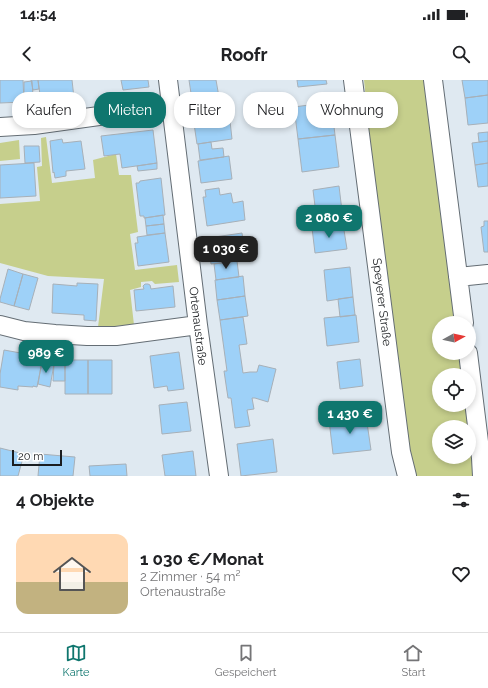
<!DOCTYPE html>
<html lang="de">
<meta charset="utf-8">
<style>
:root{--surface:#fff;--page:#f2f2f2;--text:#202124;--muted:#757577;--line:#e0e0e0;--accent:#0f766e}
body{margin:0;font-family:Raleway,sans-serif;background:var(--page);color:var(--text);height:100vh;display:flex;flex-direction:column;font-size:15px;white-space:nowrap}
*{box-sizing:border-box;margin:0}
p{font-size:13px;color:var(--muted)}
.icon{flex:none;width:22px;height:22px;fill:none;stroke:currentColor;stroke-width:2;stroke-linecap:round;stroke-linejoin:round}
.map{position:relative;height:396px;overflow:hidden}
.sheet{display:flex;flex-direction:column;background:var(--surface);flex:1}
.sheet>*{flex:none}
.hud{position:absolute;left:12px;top:12px;width:464px;height:36px;display:flex;gap:8px}
.needle{width:26px;rotate:82deg}
.fabs{position:absolute;left:432px;top:236px;display:grid;gap:8px}
.fabs a{display:grid;place-items:center;width:44px;height:44px;border-radius:50%;background:var(--surface);box-shadow:0 2px 6px #0003;font-size:20px}
.scale{position:absolute;left:12px;bottom:10px;width:50px;box-sizing:border-box;padding-left:4px;border:2px solid #1a1d20;border-top:0;font-size:11px;line-height:14px;white-space:nowrap;color:#1a1d20;-webkit-text-stroke:3px #fff;paint-order:stroke}
.price{position:absolute;translate:-50% -34px;padding:0 9px;border-radius:8px;background:var(--accent);color:#fff;font-size:13px;line-height:26px;filter:drop-shadow(0 1px 2px #0008)}
.price::after{content:'';position:absolute;left:50%;top:24px;width:12px;height:9px;margin-left:-6px;background:inherit;clip-path:polygon(0 0,100% 0,50% 100%)}
.price.selected{background:#222;color:#fff}
ul{padding:0;list-style:none}
li{display:flex;align-items:center;gap:12px;height:100px;padding:0 16px}
li span{display:grid;place-items:center;flex:none;width:112px;height:80px;border-radius:12px;color:#555}
li>.icon{margin-inline-start:auto}
span .icon{width:48px;height:48px;fill:#fffc;stroke-width:1}
li b{font-size:17px}
h2{display:flex;justify-content:space-between;align-items:center;height:48px;padding:0 16px;font-size:17px}
.tag{padding:0 14px;border-radius:16px;background:var(--surface);box-shadow:0 2px 6px #0003;font-size:14px;line-height:36px}
.tag.selected{background:var(--accent);color:#fff}
.status{display:flex;justify-content:space-between;align-items:center;height:28px;padding:0 20px;background:var(--surface);direction:ltr}
.status svg{height:11px;fill:currentColor}
header{display:flex;justify-content:space-between;align-items:center;height:52px;padding:0 16px;background:var(--surface);font-size:18px;font-weight:700}
.tab-bar{display:flex;justify-content:space-around;align-items:center;height:56px;border-top:1px solid var(--line);background:var(--surface);font-size:11px;color:var(--muted)}
.tab-bar a{display:grid;justify-items:center;gap:2px}
.tab-bar .selected{color:var(--accent)}
.map>svg:first-child{display:block}
.green{fill:#c6cf8c;fill-rule:evenodd}
.building{fill:#9ed1f8;stroke:#a7b0b8}
.lines{fill:none;stroke-linecap:round;stroke-linejoin:round}
.street-casing{stroke:#646d74;stroke-width:20}
.street{stroke:#fff;stroke-width:18}
.labels{text-anchor:middle;stroke-width:3.5;stroke-linejoin:round;paint-order:stroke}
.street-label{font-size:12px;fill:#1a1d20;stroke:#fff}
</style>
<div class="status"><b>14:54</b><svg viewBox="0 0 49 12"><path d="M0 12V9h3v3zM5 12V6h3v6zM10 12V3h3v9zM15 12V0h3v12zM26 1h20v11H26zM47 4h2v5h-2z"/></svg></div>
<header><svg class="icon" aria-label="back" viewBox="0 0 24 24"><path d="M15 5l-7 7 7 7"/></svg>Roofr<svg class="icon" aria-label="search" viewBox="0 0 24 24"><circle cx="10" cy="10" r="6"/><path d="M15 15l6 6"/></svg></header>
<div class="map">
<svg width="488" height="396" viewBox="0 0 488 396">
<rect width="100%" height="100%" fill="#dfe9f1"/>
<path class="green" d="M364,0h61l39,243h-25v30h29l14,123h-75l-6,-24zM439,295h30v30h-30zM439,347h30v30h-30z
M46,57l6,46 43,-5 -2,-18 23,-6 3,21h12l7,57 -8,2 5,36 42,-5 2,17 -24,2 -3,-3 -11,1v5l-11,3 4,35 -36,2 6,-48 -56,-3 -48,-13v-59l40,-3 -3,-34 5,-1 -1,-28z
M19,60l1,19 -20,2v-18z"/>
<path class="building" d="M0,0h23l1,22 -24,1z
M31,0h7l1,9 -6,1z
M38,0h34l2,18 -33,4z
M121,0h27l1,7 -26,3z
M189,0h27l3,17 -27,3z
M297,0h29l1,4 -29,3z
M462,0h26v15l-23,3z
M32,1l1,15 -9,2v-16z
M488,15v28l-20,2 -3,-27z
M331,22l4,33 -37,4 -4,-32z
M229,32l3,27 -35,5 -4,-27z
M153,50l4,33 -35,5 -2,-14 -16,2 -3,-20z
M488,52v9l-9,1 -1,-9z
M335,55l4,32 -37,5 -4,-33z
M62,59l1,4 18,-2 4,28 -19,2v5l-11,2 -1,-6 -1,1 -3,-32z
M488,61v22l-13,2 -3,-22z
M211,62l1,7 11,-1 1,9 -24,3 -2,-16z
M24,66h15l1,16 -15,1z
M229,76l3,23 -31,4 -3,-22z
M34,83l2,33 -36,2v-33z
M157,83v6l-19,2 -1,-5z
M488,83v23l-10,1 -3,-22z
M161,98l4,37 -21,3v-2h-4l-4,-33h3l1,-2z
M339,106l3,25 -26,3 -3,-24z
M219,108l1,7 11,-2 2,10 10,-2 2,19 -38,6 -4,-29h3l-1,-7z
M337,131l1,13 -15,2 -2,-13z
M163,135l1,9 -18,2 -1,-8z
M484,141h4v31h-4l-3,-25 3,-1z
M164,144l1,9 -18,2 -1,-9z
M343,144l4,25 -32,4 -3,-25z
M165,153l4,29 -31,4 -3,-23h3l-1,-6z
M242,153l4,27 -35,4 -3,-26z
M237,181l2,16 -23,3 -2,-16z
M350,187l3,30 -26,4 -3,-31z
M8,189l15,5 -9,32 -14,-4v-3z
M23,194l15,4 -9,32 -15,-4z
M243,196l2,20 -28,4 -2,-20z
M77,203l21,1 -2,37 -12,-1v-5l-32,-2 1,-29 24,2z
M145,204h3l2,1 1,4 22,-3 2,21 -39,4 -2,-21 10,-1 -1,-3z
M245,216l3,20 -28,4 -3,-20z
M353,217l2,18 -15,2 -2,-18z
M356,235l3,27 -32,4 -3,-28z
M243,237l4,27 -8,1 4,28 7,-1h7l2,-7 17,4 -8,33 -13,-4h-3l2,11 -7,1 3,16 -15,2 -4,-30h-3l-4,-27h3l-7,-51z
M4,270l39,7 -6,30 -4,-1v1l-15,-1v4l-18,-3v-13z
M179,272l5,37 -16,2 -1,-5 -13,2 -4,-32z
M360,279l3,27 -23,3 -3,-27z
M65,280h23v34h-23z
M88,280h24v34h-24z
M42,281l12,3 -4,23 -12,-3z
M54,284h11v17h-12z
M187,322l4,29 -29,3 -3,-29z
M366,336l5,34 -38,4 -4,-34z
M273,359l4,33 -36,4 -4,-32z
M0,368l24,6 -6,22h-18z
M193,371l3,25h-31l-3,-21z
M40,374l35,3 -2,19h-35z
M126,384l1,12h-37l-1,-10z"/>
<g class="lines">
<g class="street-casing">
<path id="street" d="M168,0l30,245 21,151
M353,0l48,372 6,24
M433,0l31,243
M0,47l34,-2 137,-19
M458,197l30,-3
M0,245l24,6 31,3 32,2h29l82,-11
M468,273l13,105 1,18"/>
</g>
<use href="#street" class="street"/>
</g>
<g class="labels">
<g class="street-label">
<text transform="translate(382 222) rotate(83)" y="4">Speyerer Straße</text>
<text transform="translate(198 246) rotate(83)" y="4">Ortenaustraße</text>
</g>
</g>
</svg>
<div class="fabs">
<a><svg class="needle" viewBox="-14 -14 28 28"><path d="M0-13l5 13h-10z" fill="#e53935"/><path d="M0 13l5-13h-10z" fill="#757577"/></svg></a>
<a><svg class="icon" aria-label="locate" viewBox="0 0 24 24"><circle cx="12" cy="12" r="6"/><path d="M12 2v4M12 18v4M2 12h4M18 12h4"/></svg></a>
<a><svg class="icon" aria-label="layers" viewBox="0 0 24 24"><path d="M12 4l9 5-9 5-9-5zM3 14l9 5 9-5"/></svg></a>
</div>
<div class="scale">20 m</div>
<b class="price" style="left:329px;top:159px">2 080 €</b>
<b class="price selected" style="left:226px;top:190px">1 030 €</b>
<b class="price" style="left:46px;top:294px">989 €</b>
<b class="price" style="left:350px;top:355px">1 430 €</b>
<div class="hud">
<a class="tag">Kaufen</a>
<a class="tag selected">Mieten</a>
<a class="tag">Filter</a>
<a class="tag">Neu</a>
<a class="tag">Wohnung</a>
</div>
</div>
<section class="sheet">
<h2>4 Objekte<svg class="icon" aria-label="filters" viewBox="0 0 24 24"><path d="M4 7h16M4 17h16"/><circle cx="9" cy="7" r="2"/><circle cx="15" cy="17" r="2"/></svg></h2>
<ul>
<li><span style="background:linear-gradient(#ffd9b3 60%,#c2b280 0)"><svg class="icon" aria-label="home" viewBox="0 0 24 24"><path d="M3 11l9-7 9 7M6 9v11h12V9"/></svg></span><div><b>1 030 €/Monat</b><p>2 Zimmer · 54 m²</p><p>Ortenaustraße</p></div><svg class="icon" aria-label="heart" viewBox="0 0 24 24"><path d="M12 20l-8-8c-3-5 5-10 8-4 3-6 11-1 8 4z"/></svg></li>
</ul>
</section>
<nav class="tab-bar">
<a class="selected"><svg class="icon" aria-label="map" viewBox="0 0 24 24"><path d="M3 6l6-2 6 2 6-2v14l-6 2-6-2-6 2zM9 4v14M15 6v14"/></svg>Karte</a>
<a><svg class="icon" aria-label="saved" viewBox="0 0 24 24"><path d="M7 4h10v16l-5-4-5 4z"/></svg>Gespeichert</a>
<a><svg class="icon" aria-label="home" viewBox="0 0 24 24"><path d="M3 11l9-7 9 7M6 9v11h12V9"/></svg>Start</a>
</nav>
